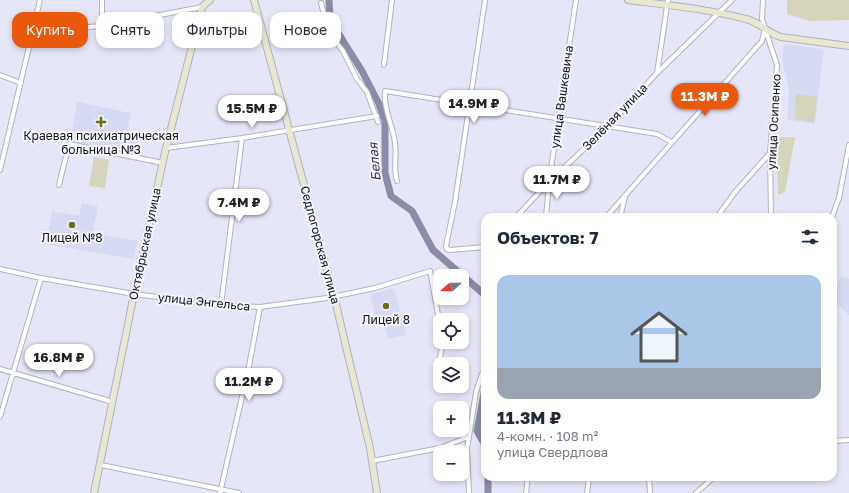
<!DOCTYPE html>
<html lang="ru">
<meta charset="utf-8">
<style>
:root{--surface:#fff;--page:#f6f6f7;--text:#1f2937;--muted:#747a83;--accent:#ea580c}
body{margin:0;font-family:"Golos Text",sans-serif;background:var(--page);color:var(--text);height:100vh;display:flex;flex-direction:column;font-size:15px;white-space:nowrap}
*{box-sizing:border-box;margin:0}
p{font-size:13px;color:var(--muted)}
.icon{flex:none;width:22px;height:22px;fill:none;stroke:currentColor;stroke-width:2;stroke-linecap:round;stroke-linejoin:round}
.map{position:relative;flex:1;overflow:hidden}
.details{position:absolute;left:481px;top:213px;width:356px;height:268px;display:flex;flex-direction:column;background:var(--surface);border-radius:12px;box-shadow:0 2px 6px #0003}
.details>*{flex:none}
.guide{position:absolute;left:12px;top:12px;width:380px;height:36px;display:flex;gap:8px}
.needle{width:26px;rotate:249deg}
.fabs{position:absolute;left:433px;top:269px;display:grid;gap:8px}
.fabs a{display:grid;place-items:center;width:36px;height:36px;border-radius:8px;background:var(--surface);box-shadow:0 2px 6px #0003;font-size:20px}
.price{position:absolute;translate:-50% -34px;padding:0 9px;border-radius:14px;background:#fff;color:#222;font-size:13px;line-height:26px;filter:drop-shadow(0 1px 2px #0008)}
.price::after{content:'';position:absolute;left:50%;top:24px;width:12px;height:9px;margin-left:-6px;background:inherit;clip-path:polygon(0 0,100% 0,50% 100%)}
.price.active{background:var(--accent);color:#fff}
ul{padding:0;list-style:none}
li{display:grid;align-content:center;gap:8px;height:212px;padding:0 16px}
li span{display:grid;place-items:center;height:124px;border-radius:12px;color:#555}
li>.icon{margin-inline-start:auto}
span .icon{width:72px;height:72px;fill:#fffc;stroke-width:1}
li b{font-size:17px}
h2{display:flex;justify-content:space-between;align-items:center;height:48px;padding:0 16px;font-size:17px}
.tag{padding:0 14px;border-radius:12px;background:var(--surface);box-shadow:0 2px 6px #0003;font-size:14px;line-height:36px}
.tag.active{background:var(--accent);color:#fff}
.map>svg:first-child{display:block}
.built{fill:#d7daf3}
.green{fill:#d4d5bb}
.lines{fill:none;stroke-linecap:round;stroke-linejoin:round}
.river{stroke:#8a8ca8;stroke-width:7}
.street-casing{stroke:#b0b2c3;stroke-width:6}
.secondary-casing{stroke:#b0b2c3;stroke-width:8}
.street{stroke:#fff;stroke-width:4}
.secondary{stroke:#e7e8cf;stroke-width:6}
.poi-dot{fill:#6d6e0f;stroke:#f4f5fd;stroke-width:1.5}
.labels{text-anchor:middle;stroke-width:4;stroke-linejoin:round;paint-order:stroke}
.street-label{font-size:12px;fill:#111218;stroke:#f4f5fd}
.poi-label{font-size:12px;fill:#111218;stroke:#f4f5fd}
.water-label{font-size:13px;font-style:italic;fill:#33355e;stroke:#f4f5fd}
</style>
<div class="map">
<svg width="849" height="493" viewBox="0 0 849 493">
<rect width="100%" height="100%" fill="#e5e7f9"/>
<path class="built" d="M784,44l40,5 -9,75 -28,-4 2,-30 -7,-31z
M77,102l54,11 -4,18 13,2 -4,22 -66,-14z
M82,203l16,3 -5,27 45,8 -4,18 -88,-15 6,-33 27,5z
M841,276l8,3v37l-12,-13 -3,-11z
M394,288l12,47 -18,4 -5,-21 -7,2 -6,-26z"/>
<path class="green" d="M787,0h62v20l-39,1 -23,-7z
M796,94l21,3 -3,25 -20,-3z
M776,137h19l-10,55 -7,3z
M94,157l15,3 -4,28 -16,-2z"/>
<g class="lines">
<path class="river" d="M329,0l1,20 32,51 17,33 6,17v52l6,23 21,15 21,39 52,45
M485,388l-8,43 8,14
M488,477v16"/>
<g class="street-casing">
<path id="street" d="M102,0v26
M485,0l-30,202 -9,44 1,3 3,1 35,-3
M763,0l-1,19 15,46 -7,88 1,64
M321,3l8,30 14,18 14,28 10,13 11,30
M33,31l69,-5 100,-19
M384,65l8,-65
M657,73l11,-73
M0,75l21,8
M166,148l76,-10 135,-22
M0,170l40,-170
M397,181c-4,-13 0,-25 -2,-38 -2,-17 -12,-35 -10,-52l272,43 14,8
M59,185l10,-41 94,19
M516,217l33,-35 59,-56 49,-53 75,-73
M546,217l3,-35 27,-182
M606,217l156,-176 3,-12
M620,217l5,-20
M717,217l19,-26 34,-38
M832,217l7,-19 10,-53
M0,269l41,9 93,16 87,11 39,2 67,-9 48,-10 55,-17 10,54
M221,305l21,-167
M440,357l3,-15
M0,369l113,33
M0,417l41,-139
M833,441l16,-1
M372,461l68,-13 28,-11
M101,465l138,28
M649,477l1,16
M220,493l29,-127 11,-59
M469,493l-2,-44 9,-57 6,-18
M526,493l2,-16
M587,493l2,-16
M696,493l18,-16"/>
</g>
<g class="secondary-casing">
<path id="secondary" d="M254,0l80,296 36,152 7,45
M628,0c39,5 80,9 118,19 13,3 22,14 35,18l68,9
M94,493l40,-199 31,-142 37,-145 8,-7"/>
</g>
<use href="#street" class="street"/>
<use href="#secondary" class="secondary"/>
</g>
<g class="poi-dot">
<path d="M99 116h4v4h4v4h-4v4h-4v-4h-4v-4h4z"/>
<circle cx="72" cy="225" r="4"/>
<circle cx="386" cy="306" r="4"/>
</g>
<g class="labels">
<g class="street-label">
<text transform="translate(562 97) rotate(-82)" y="4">улица Вашкевича</text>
<text transform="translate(615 117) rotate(-46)" y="4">Зелёная улица</text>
<text transform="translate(774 122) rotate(-87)" y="4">улица Осипенко</text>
<text transform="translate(145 244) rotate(-78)" y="4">Октябрьская улица</text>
<text transform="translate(320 245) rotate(75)" y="4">Седлогорская улица</text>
<text transform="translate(204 302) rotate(6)" y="4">улица Энгельса</text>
</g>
<g class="poi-label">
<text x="101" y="140">Краевая психиатрическая<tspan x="101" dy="14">больница №3</tspan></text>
<text x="72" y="242">Лицей №8</text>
<text x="386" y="324">Лицей 8</text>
</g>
<g class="water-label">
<text transform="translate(374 162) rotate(-95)" y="5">Белая</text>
</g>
</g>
</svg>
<div class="fabs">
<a><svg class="needle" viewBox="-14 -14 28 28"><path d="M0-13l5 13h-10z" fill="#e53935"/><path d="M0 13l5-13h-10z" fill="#747a83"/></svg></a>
<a><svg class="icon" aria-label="locate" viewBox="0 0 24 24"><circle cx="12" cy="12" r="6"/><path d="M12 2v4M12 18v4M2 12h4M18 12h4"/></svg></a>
<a><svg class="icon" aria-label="layers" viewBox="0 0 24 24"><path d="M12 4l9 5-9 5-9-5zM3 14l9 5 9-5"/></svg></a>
<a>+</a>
<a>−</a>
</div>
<b class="price active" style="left:705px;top:117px">11.3M ₽</b>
<b class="price" style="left:474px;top:124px">14.9M ₽</b>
<b class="price" style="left:252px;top:129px">15.5M ₽</b>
<b class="price" style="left:557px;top:200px">11.7M ₽</b>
<b class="price" style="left:239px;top:223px">7.4M ₽</b>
<b class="price" style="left:59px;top:378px">16.8M ₽</b>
<b class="price" style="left:249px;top:402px">11.2M ₽</b>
<div class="guide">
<a class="tag active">Купить</a>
<a class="tag">Снять</a>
<a class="tag">Фильтры</a>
<a class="tag">Новое</a>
</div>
<section class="details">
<h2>Объектов: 7<svg class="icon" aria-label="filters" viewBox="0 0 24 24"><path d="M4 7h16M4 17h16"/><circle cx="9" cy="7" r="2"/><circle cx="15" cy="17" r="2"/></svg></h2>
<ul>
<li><span style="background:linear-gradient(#a9c7e8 75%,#9aa5b1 0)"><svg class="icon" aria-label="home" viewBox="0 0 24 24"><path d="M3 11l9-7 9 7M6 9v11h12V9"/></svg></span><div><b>11.3M ₽</b><p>4-комн. · 108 m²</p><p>улица Свердлова</p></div></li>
</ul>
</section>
</div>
